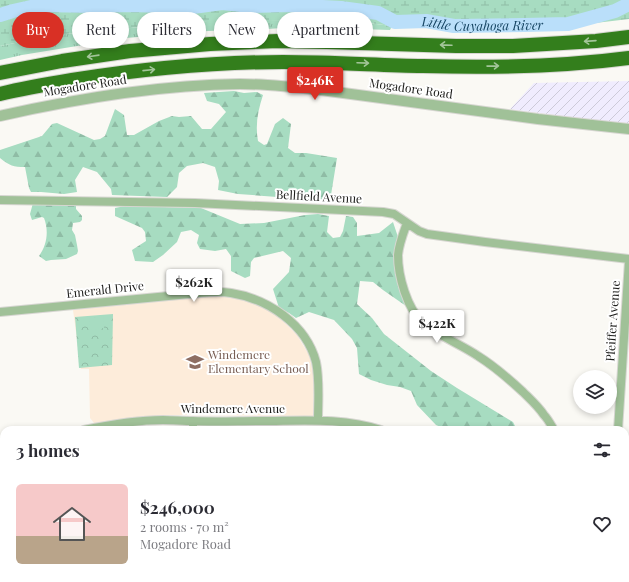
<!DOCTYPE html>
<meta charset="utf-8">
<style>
:root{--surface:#fff;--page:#f2f2f3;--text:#2b2b33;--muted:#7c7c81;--line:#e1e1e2;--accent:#d93025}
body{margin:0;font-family:"Playfair Display",serif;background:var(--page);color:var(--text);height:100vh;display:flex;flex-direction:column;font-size:15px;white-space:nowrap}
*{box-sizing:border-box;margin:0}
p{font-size:13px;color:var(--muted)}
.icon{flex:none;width:22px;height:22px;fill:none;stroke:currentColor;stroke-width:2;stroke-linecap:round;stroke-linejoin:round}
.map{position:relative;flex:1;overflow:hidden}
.drawer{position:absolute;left:0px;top:426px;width:629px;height:156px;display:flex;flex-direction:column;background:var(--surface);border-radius:12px 12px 0 0;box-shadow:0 2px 6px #0003}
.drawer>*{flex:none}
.top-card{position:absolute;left:12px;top:12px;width:400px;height:36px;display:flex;gap:8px}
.fabs{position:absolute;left:573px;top:370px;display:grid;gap:8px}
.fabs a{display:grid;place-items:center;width:44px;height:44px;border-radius:50%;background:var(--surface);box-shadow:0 2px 6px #0003;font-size:20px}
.price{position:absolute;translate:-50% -34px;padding:0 9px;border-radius:4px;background:#fff;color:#222;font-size:13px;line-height:26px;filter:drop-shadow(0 1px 2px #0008)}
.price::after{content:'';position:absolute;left:50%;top:24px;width:12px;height:9px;margin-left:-6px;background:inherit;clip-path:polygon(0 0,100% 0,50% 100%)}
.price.selected{background:var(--accent);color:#fff}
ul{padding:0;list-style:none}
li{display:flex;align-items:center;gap:12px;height:100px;padding:0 16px}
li+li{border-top:1px solid var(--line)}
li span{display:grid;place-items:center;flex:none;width:112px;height:80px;border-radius:6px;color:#555}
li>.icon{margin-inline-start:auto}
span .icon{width:48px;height:48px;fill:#fffc;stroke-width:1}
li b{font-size:17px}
h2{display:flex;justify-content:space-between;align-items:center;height:48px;padding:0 16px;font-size:17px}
.pill{padding:0 14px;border-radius:18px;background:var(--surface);box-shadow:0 2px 6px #0003;font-size:14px;line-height:36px}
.pill.selected{background:var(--accent);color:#fff}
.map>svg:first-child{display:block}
.industrial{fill:url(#industrial-furrows)}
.education{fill:#fdecda}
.grass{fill:url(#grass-tufts)}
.forest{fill:url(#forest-firs)}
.wetland{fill:url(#wetland-marsh)}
.park{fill:url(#park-crowns)}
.pitch{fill:#a7dcc1}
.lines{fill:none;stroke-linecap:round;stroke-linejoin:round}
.river{stroke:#badffa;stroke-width:14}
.minor-casing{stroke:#d6d6d1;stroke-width:10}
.tertiary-casing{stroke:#d6d6d1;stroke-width:12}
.motorway-casing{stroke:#d6d6d1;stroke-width:16}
.minor{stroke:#a0c198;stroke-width:8}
.tertiary{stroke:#a0c198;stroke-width:10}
.motorway{stroke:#337e1c;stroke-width:14}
.oneway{stroke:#a3c599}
.labels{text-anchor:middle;stroke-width:4;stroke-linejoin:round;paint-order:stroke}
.street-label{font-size:12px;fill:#1c1c1a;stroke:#fff}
.education-label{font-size:12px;fill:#785e54;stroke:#fff;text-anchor:start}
.water-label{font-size:13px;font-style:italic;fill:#164563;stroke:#fff}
</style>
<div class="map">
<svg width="629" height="582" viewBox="0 0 629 582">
<defs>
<pattern id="industrial-furrows" width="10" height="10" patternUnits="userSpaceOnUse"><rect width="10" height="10" fill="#f0ecfe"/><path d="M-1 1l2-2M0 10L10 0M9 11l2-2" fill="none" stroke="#cdcad9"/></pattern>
<pattern id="grass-tufts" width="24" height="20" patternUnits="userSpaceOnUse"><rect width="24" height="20" fill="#a7dcc1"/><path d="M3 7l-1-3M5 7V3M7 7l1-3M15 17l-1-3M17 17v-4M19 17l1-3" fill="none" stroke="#8fbca5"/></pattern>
<pattern id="forest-firs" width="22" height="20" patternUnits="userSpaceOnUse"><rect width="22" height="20" fill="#a7dcc1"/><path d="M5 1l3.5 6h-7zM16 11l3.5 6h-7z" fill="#8fbca5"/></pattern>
<pattern id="wetland-marsh" width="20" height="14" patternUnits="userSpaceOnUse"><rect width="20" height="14" fill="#a7dcc1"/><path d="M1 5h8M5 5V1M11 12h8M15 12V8" fill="none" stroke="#8fbca5"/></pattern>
<pattern id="park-crowns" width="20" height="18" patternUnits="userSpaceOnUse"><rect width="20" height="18" fill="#a7dcc1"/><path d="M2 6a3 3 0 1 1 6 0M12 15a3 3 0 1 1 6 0" fill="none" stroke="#8fbca5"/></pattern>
</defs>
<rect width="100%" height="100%" fill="#faf9f4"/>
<path class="industrial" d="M629,81v42l-28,-2 -91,-12 24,-26z"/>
<path class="education" d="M202,297h25l25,5 26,14 19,19 12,20 5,22 -1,39 -149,-1 -70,8 -4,-5 -1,-49h-8l-8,-59z"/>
<path class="grass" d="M344,20l48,6 -2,4 -89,-3 -35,2 -58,2 -82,7 -104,17 -22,5v-14l55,-11 152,-14z"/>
<path class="forest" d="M234,91l10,2 13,-1 6,3c-5,15 -8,30 -5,46l6,4 3,-1 8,-20 8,-6 8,6 -3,24 7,5h11l31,5 -7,43 -92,-7 -20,-4 1,-9 -4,-14 -12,-4 -16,3 -8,7 -2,14 -10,10 -55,-2 -1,-6 -14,-17 -14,-5 -8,13 2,12 -13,2 -23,-2h-10l-2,-4 -4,-21c-12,0 -15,-1 -25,-9v-8l42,-14 10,-12 5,-1 37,17 6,-1 5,-3 10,-27 9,6 3,20h7l25,-14 13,-5 7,1 12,-1 11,13h9l15,-17 -7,-8 -12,-3 -3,-8z
M33,203l36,2 7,-1v5l6,7v4l-2,2 -7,1 -1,7 3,5 2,10 1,6 -1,3 -11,5 -15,1 -5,1 -7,-5c8,-11 10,-25 5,-38l-2,-1 -10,3 -2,-6z
M125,206l76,2 39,16 24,-1 41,-8 13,-1 11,2 -2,16 6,6 7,-1 3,-6 3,-15 7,1 4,6v13l22,-3 14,-11 5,15 -2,15 3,34 7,20 -23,-16 -10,-8 -13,-1 -3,23 15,14 12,16 47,37 26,17 56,34 4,8h-69l-12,-5 -19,-20 -6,-14 -11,-4 -13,-2 -16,-5 -12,-6 -2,-26 -5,-9 -18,-19 -25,-8 -13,6 -7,-5 -10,-5 -6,-19 16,-17 2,-14 -8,-7 -29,7 -3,4 -1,14 -5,2 -14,-7v-15l-5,-7 -11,2 -15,-2 -3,-6 2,-8 -8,-5 -10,2 -4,10 -14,13 -10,7 -18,-1 -3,-11 14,-9 -1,-9 -3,-4 -27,-12v-8z
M235,578h82l6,4h-87z
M421,578h51l1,4h-51z
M502,578h55l1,4h-57z"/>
<path class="wetland" d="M0,0h629v19l-84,10 -75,1 -78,-4 -48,-6 -76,1h-61l-152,14 -55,11z"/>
<path class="park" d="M113,314l-1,51 -33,3 -4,-51z"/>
<path class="pitch" d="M103,316l1,12 -14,2 -1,-12z"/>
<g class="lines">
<path class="river" id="s1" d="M0,15l13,-4 27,-6 53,1 39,-1 61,2 29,-4 28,3 36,-1 55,3 37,5 17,9 31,-1 28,5 70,-1 44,-1 47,-13 14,-7"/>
<g class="minor-casing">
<path id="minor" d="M0,200l195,3 188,9 11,2 25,17 8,3 58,8 144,17
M407,223c-4,11 -8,21 -9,32 0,21 9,54 25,68 16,13 37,21 55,33 16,10 31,23 45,36 7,7 15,14 21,23 4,4 7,10 10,15
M0,312l200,-19c10,-1 20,-2 31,0 37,6 75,31 85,69 4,19 2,39 2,58
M193,421v9
M84,430c24,-5 55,-10 79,-10 10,0 20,1 30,1 22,1 45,0 67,0 40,0 82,-4 121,9
M618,430l11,-169
M0,441h4
M0,557l4,-1
M495,578v4
M192,582v-4
M376,582v-4
M608,582v-4"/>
</g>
<g class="tertiary-casing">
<path id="tertiary" d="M0,116c79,-18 159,-31 240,-32 27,0 54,3 81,6l217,29 91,10"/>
</g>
<g class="motorway-casing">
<path id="motorway" d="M0,73l62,-12 68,-10 80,-7 68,-3 49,1 129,4h57l83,-5 33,-4
M0,94c24,-6 48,-10 72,-14 70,-11 141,-18 211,-18 47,0 93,3 140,4 69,2 138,1 206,-8"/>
</g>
<use href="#minor" class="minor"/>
<use href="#tertiary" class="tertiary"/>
<use href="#motorway" class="motorway"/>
</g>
<defs><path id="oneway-shaft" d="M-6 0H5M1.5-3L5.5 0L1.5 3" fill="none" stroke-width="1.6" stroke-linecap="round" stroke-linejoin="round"/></defs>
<g class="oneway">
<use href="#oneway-shaft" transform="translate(590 41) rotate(176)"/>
<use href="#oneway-shaft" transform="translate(446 45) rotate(-178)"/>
<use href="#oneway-shaft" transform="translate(93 56) rotate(172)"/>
<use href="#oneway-shaft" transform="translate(363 63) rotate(2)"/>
<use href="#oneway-shaft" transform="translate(493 66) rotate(-1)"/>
<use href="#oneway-shaft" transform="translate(149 70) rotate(-6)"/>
</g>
<defs>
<g id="school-bare" transform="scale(1.38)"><path d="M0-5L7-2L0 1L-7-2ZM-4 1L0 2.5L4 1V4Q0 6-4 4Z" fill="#8d6e63" stroke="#fff" stroke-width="2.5" paint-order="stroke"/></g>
</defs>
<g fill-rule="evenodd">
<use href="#school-bare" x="195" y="362"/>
</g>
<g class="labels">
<g class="street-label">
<text transform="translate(85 86) rotate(-9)" y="4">Mogadore Road</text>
<text transform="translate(411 89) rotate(8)" y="4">Mogadore Road</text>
<text transform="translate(319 197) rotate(3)" y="4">Bellfield Avenue</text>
<text transform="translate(105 290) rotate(-6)" y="4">Emerald Drive</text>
<text transform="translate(613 321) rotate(-86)" y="4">Pfeiffer Avenue</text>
<text x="233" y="413">Windemere Avenue</text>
</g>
<g class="education-label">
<text x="208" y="359">Windemere<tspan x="208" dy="14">Elementary School</tspan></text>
</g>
<g class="water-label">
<text dy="5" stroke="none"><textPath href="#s1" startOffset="487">Little Cuyahoga River</textPath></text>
</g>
</g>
</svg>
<div class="fabs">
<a><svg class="icon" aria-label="layers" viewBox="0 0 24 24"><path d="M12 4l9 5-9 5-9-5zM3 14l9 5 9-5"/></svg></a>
</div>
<b class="price selected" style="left:315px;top:101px">$246K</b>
<b class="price" style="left:194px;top:303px">$262K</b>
<b class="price" style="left:437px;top:344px">$422K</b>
<div class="top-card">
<a class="pill selected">Buy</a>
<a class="pill">Rent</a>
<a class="pill">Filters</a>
<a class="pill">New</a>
<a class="pill">Apartment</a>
</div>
<section class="drawer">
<h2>3 homes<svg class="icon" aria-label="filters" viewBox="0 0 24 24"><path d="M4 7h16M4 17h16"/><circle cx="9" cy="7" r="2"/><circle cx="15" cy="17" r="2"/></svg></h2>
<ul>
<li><span style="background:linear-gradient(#f6c9c9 65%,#b9a48a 0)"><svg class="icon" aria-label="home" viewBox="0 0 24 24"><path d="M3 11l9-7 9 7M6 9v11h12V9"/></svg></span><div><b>$246,000</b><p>2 rooms · 70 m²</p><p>Mogadore Road</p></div><svg class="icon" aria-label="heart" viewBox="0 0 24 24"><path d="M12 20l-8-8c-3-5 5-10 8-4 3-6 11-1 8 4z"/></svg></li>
</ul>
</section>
</div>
